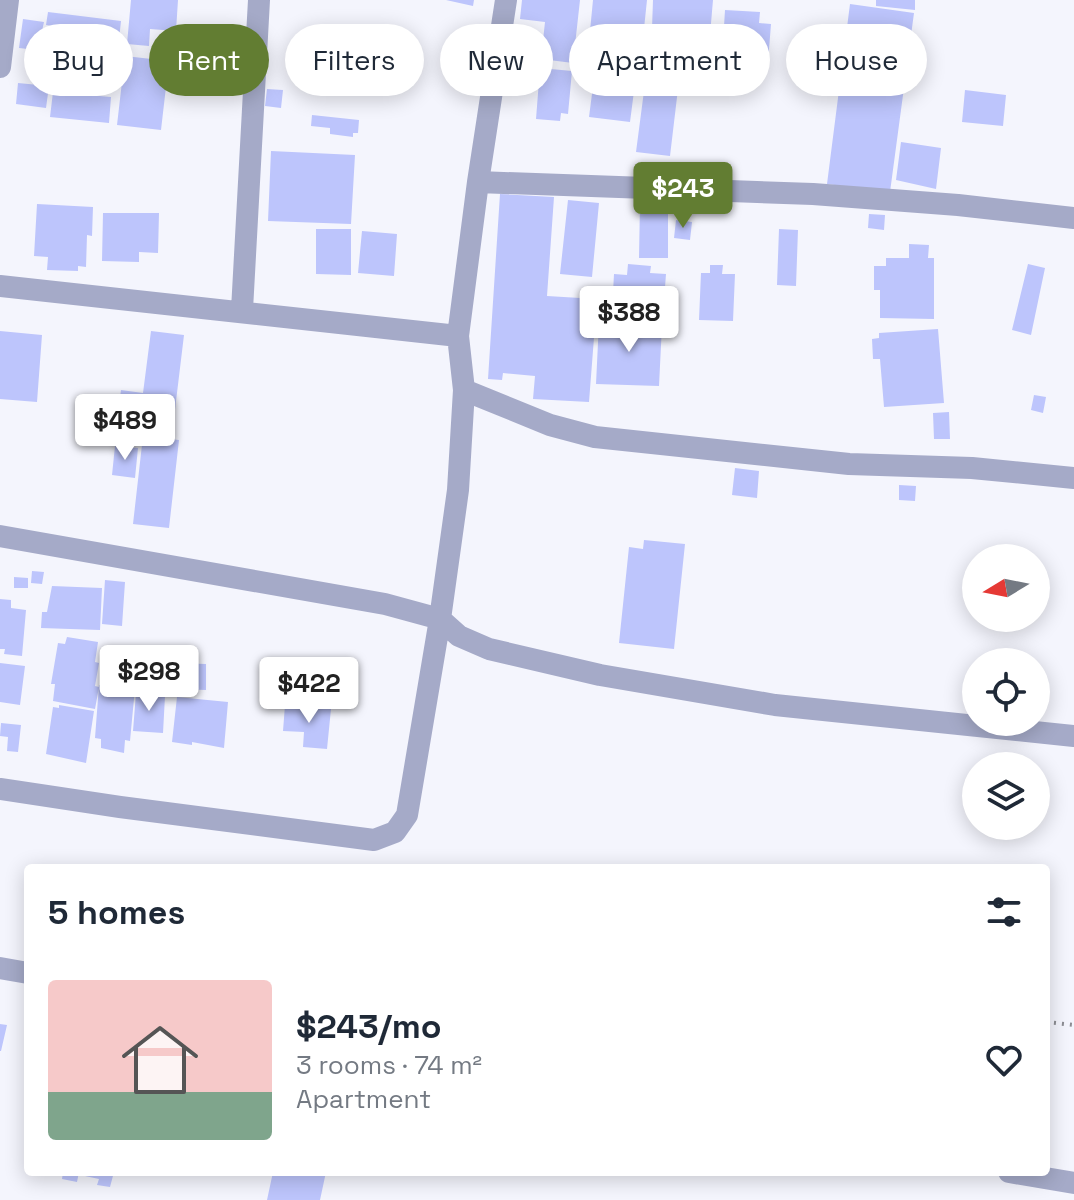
<!DOCTYPE html>
<meta charset="utf-8">
<style>
:root{--surface:#fff;--page:#f6f6f7;--text:#1f2937;--muted:#747a83;--accent:#627d32}
body{margin:0;font-family:"Space Grotesk",sans-serif;background:var(--page);color:var(--text);height:100vh;display:flex;flex-direction:column;font-size:30px;white-space:nowrap}
*{box-sizing:border-box;margin:0}
p{font-size:26px;color:var(--muted)}
.icon{flex:none;width:44px;height:44px;fill:none;stroke:currentColor;stroke-width:2;stroke-linecap:round;stroke-linejoin:round}
.map{position:relative;flex:1;overflow:hidden}
.side{position:absolute;left:24px;top:864px;width:1026px;height:312px;display:flex;flex-direction:column;background:var(--surface);border-radius:8px;box-shadow:0 4px 20px #0003}
.side>*{flex:none}
.top-card{position:absolute;left:24px;top:24px;width:1026px;height:72px;display:flex;gap:16px}
.needle{width:52px;rotate:260deg}
.fabs{position:absolute;left:962px;top:544px;display:grid;gap:16px}
.fabs a{display:grid;place-items:center;width:88px;height:88px;border-radius:50%;background:var(--surface);box-shadow:0 4px 20px #0003;font-size:40px}
.price{position:absolute;translate:-50% -68px;padding:0 18px;border-radius:8px;background:#fff;color:#222;font-size:26px;line-height:52px;filter:drop-shadow(0 2px 4px #0008)}
.price::after{content:'';position:absolute;left:50%;top:48px;width:24px;height:18px;margin-left:-12px;background:inherit;clip-path:polygon(0 0,100% 0,50% 100%)}
.price.current{background:var(--accent);color:#fff}
ul{padding:0;list-style:none}
li{display:flex;align-items:center;gap:24px;height:200px;padding:0 24px}
li span{display:grid;place-items:center;flex:none;width:224px;height:160px;border-radius:8px;color:#555}
li>.icon{margin-inline-start:auto}
span .icon{width:96px;height:96px;fill:#fffc;stroke-width:1}
li b{font-size:34px}
h2{display:flex;justify-content:space-between;align-items:center;height:96px;padding:0 24px;font-size:34px}
.chip{padding:0 28px;border-radius:36px;background:var(--surface);box-shadow:0 4px 20px #0003;font-size:28px;line-height:72px}
.chip.current{background:var(--accent);color:#fff}
.map>svg:first-child{display:block}
.building{fill:#bdc5fc}
.lines{fill:none;stroke-linecap:round;stroke-linejoin:round}
.path{stroke:#8c8d93;stroke-width:4;stroke-dasharray:2 6;stroke-linecap:butt}
.minor{stroke:#a5aac8;stroke-width:22}
</style>
<div class="map">
<svg width="1074" height="1200" viewBox="0 0 1074 1200">
<rect width="100%" height="100%" fill="#f4f5fd"/>
<path class="building" d="M131,0h47l-2,31 -26,-2 -1,17 -22,-2z
M446,0h28l-1,6z
M522,0h58l-7,63 -32,-4 4,-37 -25,-3z
M593,0h54l-4,38 -53,-7z
M653,0h60l-5,58 -34,-3v5l-23,-3z
M876,0h39v10l-39,-4z
M850,4l64,9 -24,179 -63,-8z
M725,10l35,2 -1,11 12,1 -3,38 -18,-1 1,-12 -28,-6z
M48,12l73,9 -4,36 -67,-9 3,-22 -7,-1z
M23,19l21,3 -2,9 6,1 -2,19 -27,-3z
M67,55l51,6 -3,29 -52,-6z
M125,56l44,5 -8,69 -44,-5z
M596,63l41,5 -7,54 -41,-5z
M540,68l32,3 -4,43 -7,-1 -1,8 -24,-2z
M647,68l33,4 -10,84 -34,-4z
M18,83l31,3 -3,22 -30,-4z
M267,89l16,1 -2,18 -16,-2z
M965,90l41,5 -3,31 -41,-4z
M53,92l58,5 -2,26 -59,-6z
M312,115l47,5 -1,13h-5v4l-23,-3v-6l-19,-2z
M901,142l40,6 -5,41 -40,-9z
M271,151l84,4 -4,69 -83,-3z
M500,194l54,3 -7,99 50,3 -8,103 -56,-3 2,-23 -32,-3 -1,7 -14,-1z
M568,200l31,3 -7,74 -32,-3z
M640,203l28,1v54h-29z
M37,204l56,3 -1,29 -5,-1 -1,32 -8,-1v5l-31,-1 1,-13 -14,-1z
M103,213h56l-1,40 -19,-1v10l-37,-1z
M869,214l16,1 -1,15 -16,-2z
M676,220l16,2 -2,18 -16,-2z
M316,229h35v46l-35,-1z
M779,229l19,1 -2,56 -19,-1z
M362,231l35,3 -3,42 -36,-3z
M909,244l20,1 -1,13h6v61l-54,-1v-28h-6v-24h12v-8h23z
M628,264l23,2 -1,7 16,1 -3,40 -51,-3 2,-37 13,1z
M1028,264l17,4 -14,67 -19,-5z
M710,265h13l-1,9h13l-2,47 -34,-1 2,-47h9z
M599,322l63,3 -3,61 -63,-2z
M938,329l6,74 -60,4 -4,-48h-7l-1,-20 7,-1v-5z
M0,331l42,4 -5,67 -37,-3z
M151,331l33,4 -11,91 -56,-7 4,-29 22,3z
M1034,395l12,2 -3,16 -12,-3z
M949,412l1,27h-16l-1,-26z
M143,436l36,4 -10,88 -36,-4z
M115,446l23,2 -3,30 -23,-3z
M735,468l24,3 -2,27 -25,-3z
M899,485l17,1 -1,15 -16,-1z
M644,540l41,4 -11,105 -55,-6 10,-96 14,2z
M32,571l12,1 -2,12 -11,-1z
M14,577l14,1v10h-14z
M105,580l20,2 -3,44 -20,-2z
M52,586l50,2 -2,42 -59,-2 1,-16h5z
M0,599l11,1v8l15,2 -4,46 -18,-2 1,-5h-5z
M67,637l31,5 -3,20 4,1 -4,23 4,1 -4,22 -42,-8 2,-17h-4l7,-41 7,1z
M0,663l25,3 -5,39 -20,-3z
M176,663l30,1v26l-31,-1z
M99,685l36,3 -5,53 -5,-1 -1,13 -23,-5v-9l-6,-1z
M136,693l29,3 -2,37 -30,-2z
M177,697l51,5 -4,46 -32,-6v3l-20,-3z
M59,705l35,6 -8,52 -40,-9 7,-47 6,1z
M285,705l46,4 -4,40 -24,-2 1,-15 -21,-1z
M1,723l20,2 -3,27 -11,-1 1,-14 -8,-1z
M0,1024l7,1 -6,26h-1z
M63,1172h16l-2,10 -15,-3z
M86,1172h28l-4,15 -13,-2 2,-6 -14,-3z
M273,1172h53l-6,28h-53z"/>
<g class="lines">
<path class="path" d="M1046,1022l28,3"/>
<path class="minor" d="M0,67l8,-67
M478,182l335,12 145,11 116,13
M0,286l458,50
M242,310l17,-310
M464,390l86,35 45,12 254,27 123,4 102,10
M0,536l385,68 55,15 19,17 30,13 111,26 175,30 299,31
M0,789l120,18 254,33 21,-8 12,-17 33,-196 18,-129 6,-100 -6,-54 20,-154 28,-182
M0,968l28,5
M1009,1172l65,11"/>
</g>
</svg>
<div class="fabs">
<a><svg class="needle" viewBox="-14 -14 28 28"><path d="M0-13l5 13h-10z" fill="#e53935"/><path d="M0 13l5-13h-10z" fill="#747a83"/></svg></a>
<a><svg class="icon" aria-label="locate" viewBox="0 0 24 24"><circle cx="12" cy="12" r="6"/><path d="M12 2v4M12 18v4M2 12h4M18 12h4"/></svg></a>
<a><svg class="icon" aria-label="layers" viewBox="0 0 24 24"><path d="M12 4l9 5-9 5-9-5zM3 14l9 5 9-5"/></svg></a>
</div>
<b class="price current" style="left:683px;top:230px">$243</b>
<b class="price" style="left:629px;top:354px">$388</b>
<b class="price" style="left:125px;top:462px">$489</b>
<b class="price" style="left:149px;top:713px">$298</b>
<b class="price" style="left:309px;top:725px">$422</b>
<div class="top-card">
<a class="chip">Buy</a>
<a class="chip current">Rent</a>
<a class="chip">Filters</a>
<a class="chip">New</a>
<a class="chip">Apartment</a>
<a class="chip">House</a>
</div>
<section class="side">
<h2>5 homes<svg class="icon" aria-label="filters" viewBox="0 0 24 24"><path d="M4 7h16M4 17h16"/><circle cx="9" cy="7" r="2"/><circle cx="15" cy="17" r="2"/></svg></h2>
<ul>
<li><span style="background:linear-gradient(#f6c9c9 70%,#7fa58c 0)"><svg class="icon" aria-label="home" viewBox="0 0 24 24"><path d="M3 11l9-7 9 7M6 9v11h12V9"/></svg></span><div><b>$243/mo</b><p>3 rooms · 74 m²</p><p>Apartment</p></div><svg class="icon" aria-label="heart" viewBox="0 0 24 24"><path d="M12 20l-8-8c-3-5 5-10 8-4 3-6 11-1 8 4z"/></svg></li>
</ul>
</section>
</div>
